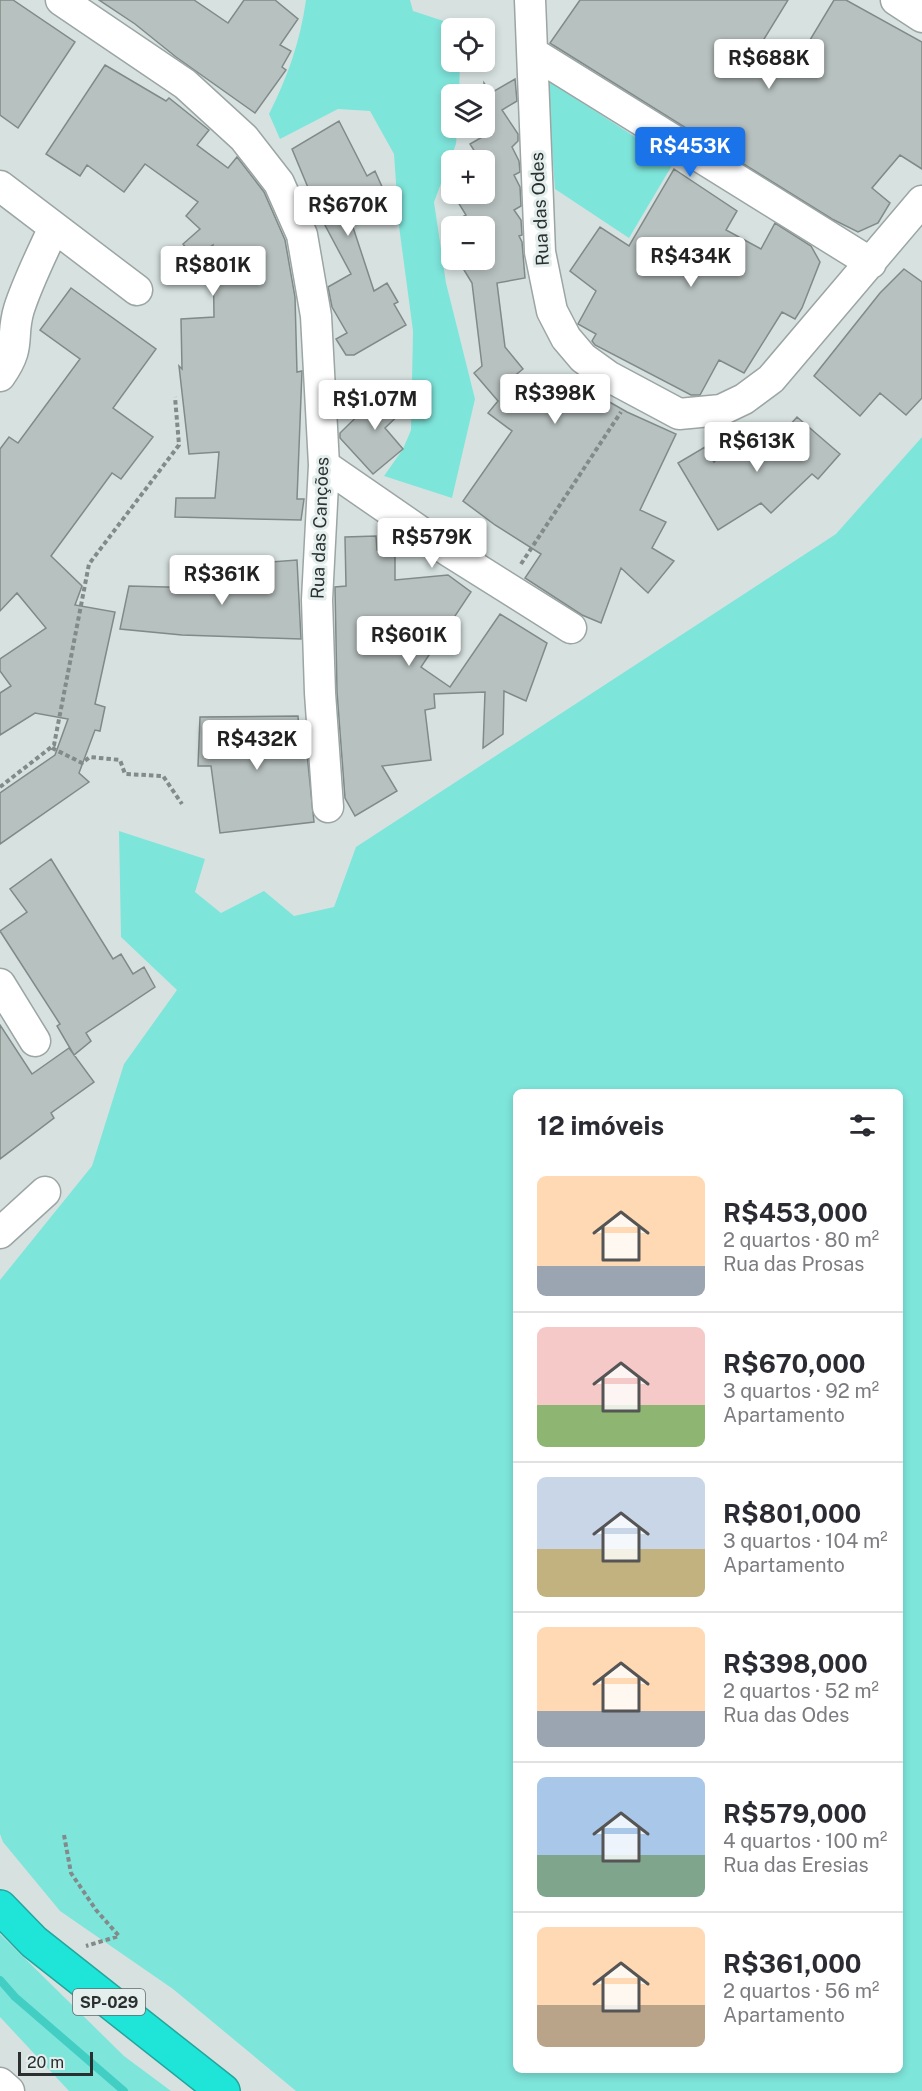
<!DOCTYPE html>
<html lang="pt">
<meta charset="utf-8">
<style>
:root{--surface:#fff;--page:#f7f7f7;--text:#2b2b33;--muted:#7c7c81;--line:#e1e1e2;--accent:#1a73e8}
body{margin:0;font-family:"Public Sans",sans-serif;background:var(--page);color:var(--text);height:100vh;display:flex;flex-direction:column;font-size:22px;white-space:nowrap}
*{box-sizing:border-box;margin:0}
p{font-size:20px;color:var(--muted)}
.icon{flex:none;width:33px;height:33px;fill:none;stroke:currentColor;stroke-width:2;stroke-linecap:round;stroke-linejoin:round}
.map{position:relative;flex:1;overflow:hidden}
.side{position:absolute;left:513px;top:1089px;width:390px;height:984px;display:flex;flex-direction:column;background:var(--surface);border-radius:9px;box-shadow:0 3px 9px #0003}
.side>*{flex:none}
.buttons{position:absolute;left:441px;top:18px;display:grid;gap:12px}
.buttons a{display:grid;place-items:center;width:54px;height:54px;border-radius:9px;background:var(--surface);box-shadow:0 3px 9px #0003;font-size:30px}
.scale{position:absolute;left:18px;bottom:15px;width:75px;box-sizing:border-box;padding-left:6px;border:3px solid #2b2f2f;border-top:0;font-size:16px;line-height:21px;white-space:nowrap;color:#2b2f2f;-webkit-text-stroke:4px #e4efed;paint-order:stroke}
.price{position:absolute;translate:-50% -51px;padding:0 14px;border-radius:6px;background:#fff;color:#222;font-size:20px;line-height:39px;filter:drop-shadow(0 2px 3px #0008)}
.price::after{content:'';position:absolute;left:50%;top:36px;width:18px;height:14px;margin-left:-9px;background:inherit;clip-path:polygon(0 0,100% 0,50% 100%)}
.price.selected{background:var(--accent);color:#fff}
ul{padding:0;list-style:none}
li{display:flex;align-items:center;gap:18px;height:150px;padding:0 24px}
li+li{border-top:2px solid var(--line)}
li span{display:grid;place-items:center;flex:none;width:168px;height:120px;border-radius:9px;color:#555}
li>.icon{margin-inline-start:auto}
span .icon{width:72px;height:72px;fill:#fffc;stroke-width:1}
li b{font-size:26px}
h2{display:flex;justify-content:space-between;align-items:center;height:72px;padding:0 24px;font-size:26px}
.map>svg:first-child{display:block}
.green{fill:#7ee5db;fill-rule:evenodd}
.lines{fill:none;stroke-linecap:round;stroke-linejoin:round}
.stream{stroke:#42cec3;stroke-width:8}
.building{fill:#b7c1bf;stroke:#808a88;stroke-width:1.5}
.street-casing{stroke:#9ba5a4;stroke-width:33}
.highway-casing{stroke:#23a59d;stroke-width:36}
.path{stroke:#838b8a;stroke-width:4;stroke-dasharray:4.5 3;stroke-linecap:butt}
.street{stroke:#fff;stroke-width:30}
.highway{stroke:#1fe5d8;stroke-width:33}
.labels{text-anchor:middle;stroke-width:6;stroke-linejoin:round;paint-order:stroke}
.shield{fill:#e4efed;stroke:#626968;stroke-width:1.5}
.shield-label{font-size:16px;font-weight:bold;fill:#2b2f2f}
.street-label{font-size:18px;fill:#2b2f2f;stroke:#e4efed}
</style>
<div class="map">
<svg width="922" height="2091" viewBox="0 0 922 2091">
<rect width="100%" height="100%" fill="#d7e2e0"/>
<path class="green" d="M306,0h104l3,11 49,16 -10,1v34h8l-1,32h-7v34h5l-1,16 -22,58 12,81 29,116 -23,99 -68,-22 19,-27 8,-19 2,-99 -14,-105 -5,-72 -24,-43 -32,-2 -58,30 -11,-25c19,-38 31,-72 37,-114z
M547,80l127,82 -45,76 -74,-49z
M922,437v1654h-626l-123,-102 -113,-78 -57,-69 -3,-8v-554l92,-114 32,-102 53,-74 -56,-53 -2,-106 86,28 -10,33 26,21 43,-22 30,25 40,-9 22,-60 480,-313zM516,1092h384v978h-384z
M0,1934l124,122 47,35h-102l-69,-74z"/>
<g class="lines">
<path class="stream" d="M0,1980l15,17 109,94"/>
</g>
<path class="building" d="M0,0h13l62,42 -57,86 -18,-13z
M99,0h95l34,23 16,-23h31l23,19 -18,26 11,6 -9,16 4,3 -31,43 -79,-56 -41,-33z
M580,0h208l-24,39 34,21 36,-60h12l76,42v127l-22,-14 -28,33 18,15 -12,20 -20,9 -26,-13 -279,-174 -3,-2z
M105,65l61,36 3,-3 40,32 -12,15 31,23 9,-11 27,35 21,48 10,57 2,75 5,-1 -5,128h7l-3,21 -126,-3 1,-19h39l4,-46 -30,2 -10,-88 3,3 -1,-50 33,-2 -1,-72 -19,13 -11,-14 17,-15 -14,-13 12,-14 -53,-38 -21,28 -37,-27 -7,11 -34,-22z
M515,79l2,22 -15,9 16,24v7l-6,6 7,14 1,11 -6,3 6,12 1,19 -7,4 7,10 1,15 -3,1 3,6 3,36 -28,5 8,64 18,22 -11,9 58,32 15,-22 42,24 49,22 -36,76 26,12 -14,26 22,13 -26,32 -27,-25 -20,55 -19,-8 -57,-37 16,-24 -46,-29 -32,-24 49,-70 -24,-18 10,-12 -24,-28 8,-7 -10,-83 -8,-13 5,-3 -4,-7h19v-34h-32v10l-6,-10 20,-11 -13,-21h31v-34h-4l-10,-16 14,-8v-53l7,10z
M339,121l28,55 8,-5 8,18 -36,20 27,82 13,-8 11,19 -4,2 12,21 -52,30h-8l-10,-16 11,-6 -15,-26 -4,-20 23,-13 -32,-60 -27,-65z
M674,169l63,42 -11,19 35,19 14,-26 36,23 9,16 -18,46 -7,11 -13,-7 -38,61 -25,-13 -19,35h-9l-96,-50 -3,-4 4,-7 -18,-10 18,-33 -26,-20 30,-44 29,19z
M904,269l18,13v116l-16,17 -26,-22 -20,23 -46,-40 66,-83z
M71,288l85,61 -43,59 40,29 -32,42 -9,-6 -61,83 31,30 -7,19 40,7 -20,92 10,3 -5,24 -5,-1 -16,43 10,9 -89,62v-51l55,-38 13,-36 -33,-6 -35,22v-42l11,-7 -11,-15v-12l46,-31 -29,-35 -17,18v-162l9,-12 9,6 62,-84 -40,-29z
M389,385l18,22 -22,21 18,21 -30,25 -33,-36v-5z
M797,417l43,37 -22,25 -6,-5 -41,39 -10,-10 -43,27 -40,-67 27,-16 9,15 26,-25 16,17 14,-13 3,3z
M376,536l1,14 18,-1v31l53,-5 23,17 -50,75 29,20 50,-73 47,29 -21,58 -22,-10 -1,43 -20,14 2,-56 -51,2 1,14 -10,2 6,50 -49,6 15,25 -42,25 -10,-18 -8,-106 -2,-105 11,-1 -1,-49z
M297,560l4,79 -119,-4 -62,-6 9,-43 112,3 1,-25z
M298,716l3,38h6l7,68 -94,11 -9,-67h-13l2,-49z
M51,859l62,100 8,-5 12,20 11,-7 11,20 -69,46 5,8 -17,14 -17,-29 3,-2 -60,-93 27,-19 -17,-23z
M0,1025l32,49 37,-26 25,34 -43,31 3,5 -54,41z"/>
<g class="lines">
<g class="street-casing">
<path id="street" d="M61,0l124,84 59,54 35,45 23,52 14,81 8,149 -7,135 3,93 8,114
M530,0l10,252 12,59 14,27 17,20 25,18 71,38 42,-4 23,-11 27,-20 151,-178
M896,0l26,17
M533,53l338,210
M0,186l54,41c-12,27 -26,54 -35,82 -9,30 3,36 -19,67
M54,227l83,63
M324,465l123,85 124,78
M0,984l35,57
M0,1233l45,-41
M0,2083l9,8"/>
</g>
<g class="highway-casing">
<path id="highway" d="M0,1907l34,35 189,149"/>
</g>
<path class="path" d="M521,564l100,-152
M52,748l30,15 8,-6 30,3 5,14 38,2 19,28
M0,787l54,-42 35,-181 90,-119 -4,-48
M64,1835l7,38 25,37 23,26 -33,10"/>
<use href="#street" class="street"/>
<use href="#highway" class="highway"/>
</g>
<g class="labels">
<rect class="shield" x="73" y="1989" width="72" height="26" rx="4.5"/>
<g class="shield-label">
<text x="109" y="2008">SP-029</text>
</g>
<g class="street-label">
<text transform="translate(540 209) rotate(-93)" y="6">Rua das Odes</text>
<text transform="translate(320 528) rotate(-88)" y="6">Rua das Canções</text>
</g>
</g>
</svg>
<div class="buttons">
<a><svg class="icon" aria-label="locate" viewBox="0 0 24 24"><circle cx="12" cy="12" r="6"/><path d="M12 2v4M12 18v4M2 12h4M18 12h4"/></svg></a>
<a><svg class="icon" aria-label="layers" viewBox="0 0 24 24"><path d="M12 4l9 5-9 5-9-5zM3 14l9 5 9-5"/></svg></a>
<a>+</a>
<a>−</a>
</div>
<div class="scale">20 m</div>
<b class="price" style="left:769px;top:90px">R$688K</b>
<b class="price selected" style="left:690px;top:178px">R$453K</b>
<b class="price" style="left:348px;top:237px">R$670K</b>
<b class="price" style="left:691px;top:288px">R$434K</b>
<b class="price" style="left:213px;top:297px">R$801K</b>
<b class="price" style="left:555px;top:425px">R$398K</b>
<b class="price" style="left:375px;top:431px">R$1.07M</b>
<b class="price" style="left:757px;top:473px">R$613K</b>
<b class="price" style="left:432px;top:569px">R$579K</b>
<b class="price" style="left:222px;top:606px">R$361K</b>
<b class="price" style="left:409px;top:667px">R$601K</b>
<b class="price" style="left:257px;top:771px">R$432K</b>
<section class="side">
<h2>12 imóveis<svg class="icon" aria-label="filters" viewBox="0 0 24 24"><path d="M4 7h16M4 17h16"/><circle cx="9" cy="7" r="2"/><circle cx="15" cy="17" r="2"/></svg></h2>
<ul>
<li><span style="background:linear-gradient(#ffd9b3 75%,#9aa5b1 0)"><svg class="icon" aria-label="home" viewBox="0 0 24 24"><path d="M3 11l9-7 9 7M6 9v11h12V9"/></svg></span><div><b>R$453,000</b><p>2 quartos · 80 m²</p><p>Rua das Prosas</p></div></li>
<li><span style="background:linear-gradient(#f6c9c9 65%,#8fb573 0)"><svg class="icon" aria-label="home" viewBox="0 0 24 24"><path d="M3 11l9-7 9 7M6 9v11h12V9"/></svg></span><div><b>R$670,000</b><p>3 quartos · 92 m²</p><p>Apartamento</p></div></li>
<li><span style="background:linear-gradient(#c9d6e8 60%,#c2b280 0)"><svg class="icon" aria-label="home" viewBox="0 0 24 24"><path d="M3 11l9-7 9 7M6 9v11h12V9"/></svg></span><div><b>R$801,000</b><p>3 quartos · 104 m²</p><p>Apartamento</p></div></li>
<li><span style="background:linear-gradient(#ffd9b3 70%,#9aa5b1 0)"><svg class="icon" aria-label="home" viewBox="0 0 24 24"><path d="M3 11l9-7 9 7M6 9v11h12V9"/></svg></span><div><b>R$398,000</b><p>2 quartos · 52 m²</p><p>Rua das Odes</p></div></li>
<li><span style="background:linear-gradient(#a9c7e8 65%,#7fa58c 0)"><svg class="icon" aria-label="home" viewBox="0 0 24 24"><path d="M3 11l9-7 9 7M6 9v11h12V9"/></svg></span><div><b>R$579,000</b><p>4 quartos · 100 m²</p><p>Rua das Eresias</p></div></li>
<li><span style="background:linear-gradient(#ffd9b3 65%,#b9a48a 0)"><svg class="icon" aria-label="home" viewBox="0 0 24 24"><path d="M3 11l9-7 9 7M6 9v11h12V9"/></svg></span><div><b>R$361,000</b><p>2 quartos · 56 m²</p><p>Apartamento</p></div></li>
</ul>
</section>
</div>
